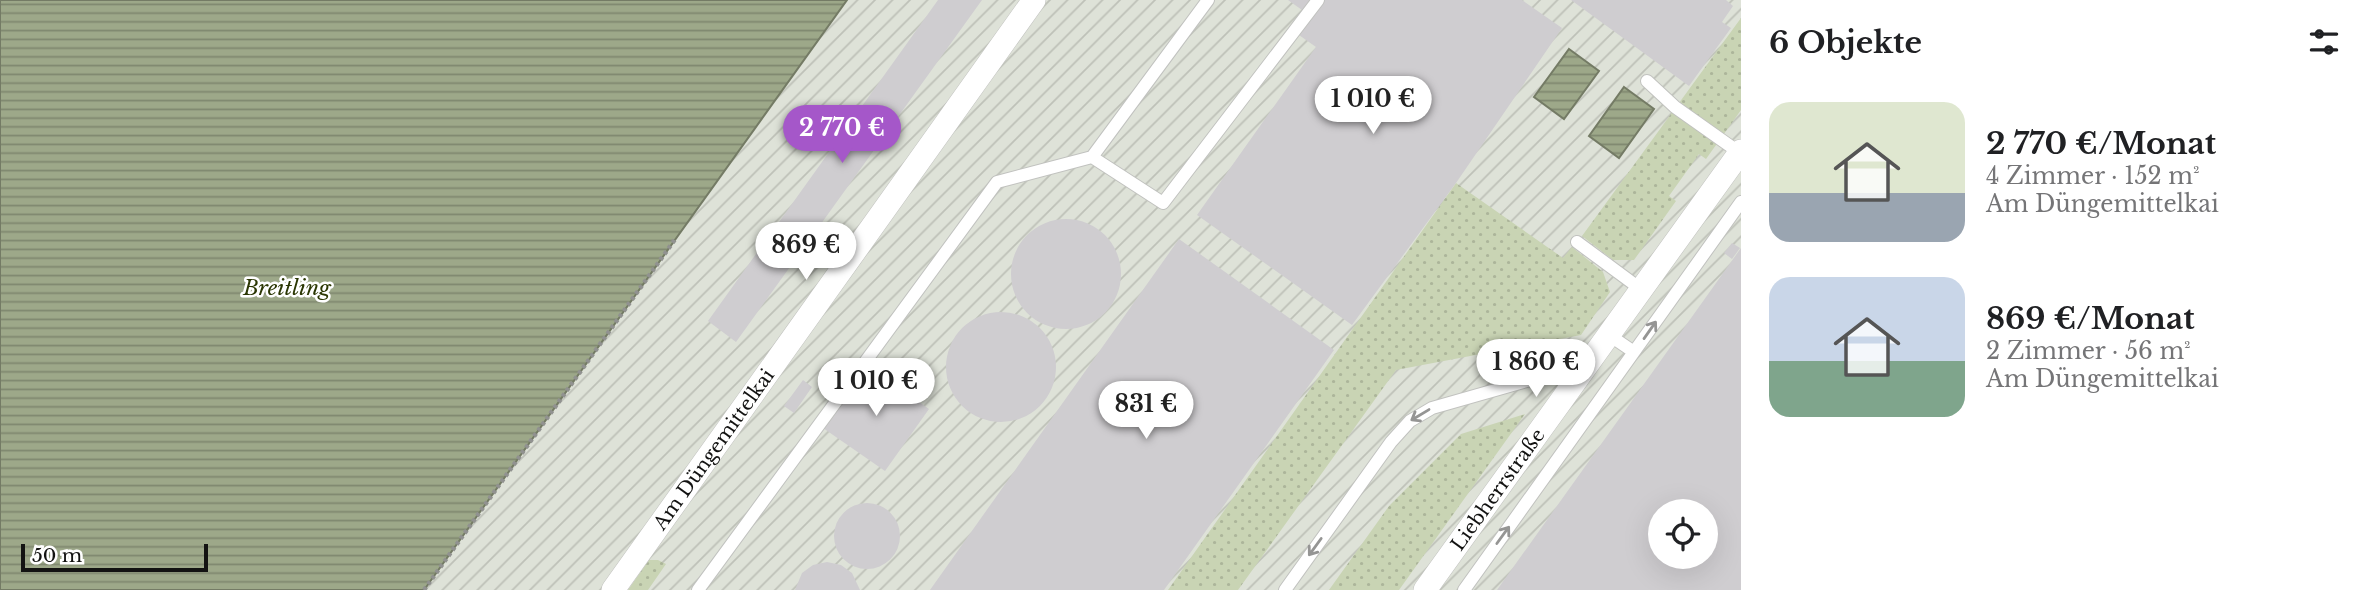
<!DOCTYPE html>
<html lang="de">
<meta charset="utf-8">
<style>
:root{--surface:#fff;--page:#f2f2f2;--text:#202124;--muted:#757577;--accent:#a557c9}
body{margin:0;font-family:"Libre Baskerville",serif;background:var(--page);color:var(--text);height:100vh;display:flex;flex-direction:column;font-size:26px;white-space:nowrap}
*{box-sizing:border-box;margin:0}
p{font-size:23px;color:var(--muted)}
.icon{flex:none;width:38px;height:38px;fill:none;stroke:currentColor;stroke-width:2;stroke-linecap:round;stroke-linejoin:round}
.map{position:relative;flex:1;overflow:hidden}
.details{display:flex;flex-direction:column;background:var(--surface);width:630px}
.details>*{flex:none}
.tools{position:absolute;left:1648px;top:499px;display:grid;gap:14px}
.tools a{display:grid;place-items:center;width:70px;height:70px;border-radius:50%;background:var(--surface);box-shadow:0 7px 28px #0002;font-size:35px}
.scale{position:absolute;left:21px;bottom:18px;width:187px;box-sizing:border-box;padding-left:7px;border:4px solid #131312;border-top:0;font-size:19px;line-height:24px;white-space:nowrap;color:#131312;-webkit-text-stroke:5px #fff;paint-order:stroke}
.price{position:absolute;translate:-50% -60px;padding:0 16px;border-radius:24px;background:#fff;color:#222;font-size:23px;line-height:46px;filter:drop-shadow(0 2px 4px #0008)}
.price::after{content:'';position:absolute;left:50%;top:42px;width:21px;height:16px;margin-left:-10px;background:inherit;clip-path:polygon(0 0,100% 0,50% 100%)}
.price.selected{background:var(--accent);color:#fff}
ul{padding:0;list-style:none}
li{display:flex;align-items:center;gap:21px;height:175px;padding:0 28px}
li span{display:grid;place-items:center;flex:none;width:196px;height:140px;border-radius:21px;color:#555}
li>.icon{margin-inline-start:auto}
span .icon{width:84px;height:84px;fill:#fffc;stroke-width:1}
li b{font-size:30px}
h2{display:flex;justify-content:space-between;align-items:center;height:84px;padding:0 28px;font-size:30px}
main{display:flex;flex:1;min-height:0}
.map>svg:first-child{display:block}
.industrial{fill:url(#industrial-furrows);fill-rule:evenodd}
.grass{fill:url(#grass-dots)}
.water{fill:url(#water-rules);stroke:#747b65;stroke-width:2}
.building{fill:#cfcdd0;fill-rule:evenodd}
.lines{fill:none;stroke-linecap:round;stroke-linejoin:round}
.service-casing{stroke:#c1c2bf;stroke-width:14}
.minor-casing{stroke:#c1c2bf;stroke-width:24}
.path{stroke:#919290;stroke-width:4.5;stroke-dasharray:3.5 3.5;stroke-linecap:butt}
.service{stroke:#fff;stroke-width:12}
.minor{stroke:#fff;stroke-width:23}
.oneway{stroke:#959594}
.labels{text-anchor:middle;stroke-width:5;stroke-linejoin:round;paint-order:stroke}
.street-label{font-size:19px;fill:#131312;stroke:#fff}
.water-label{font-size:21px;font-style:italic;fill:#2b3703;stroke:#fff}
</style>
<main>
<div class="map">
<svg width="1741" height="590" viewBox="0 0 1741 590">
<defs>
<pattern id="industrial-furrows" width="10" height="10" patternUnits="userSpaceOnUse" patternTransform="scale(1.75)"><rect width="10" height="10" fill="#dee2d8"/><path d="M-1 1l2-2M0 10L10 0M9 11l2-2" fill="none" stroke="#bec1b8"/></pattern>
<pattern id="grass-dots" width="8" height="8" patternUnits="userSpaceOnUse" patternTransform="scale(1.75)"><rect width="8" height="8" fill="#c9d4b4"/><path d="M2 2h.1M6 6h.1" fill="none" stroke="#acb59a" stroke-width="1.8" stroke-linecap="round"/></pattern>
<pattern id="water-rules" width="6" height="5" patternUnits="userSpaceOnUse" patternTransform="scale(1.75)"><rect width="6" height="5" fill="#9da889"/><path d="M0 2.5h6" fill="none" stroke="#7f886f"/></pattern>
</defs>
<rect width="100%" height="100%" fill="#edeeeb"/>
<path class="industrial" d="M847,0h894v590h-1317zM1661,511h45v45h-45z"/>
<path class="grass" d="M1741,18v92l-35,49 -7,-5 -30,42 7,5 -42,59h-21l-31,-24z
M1456,183l107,75 9,-11 31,25 7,20 -29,43 -185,35 -158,220h-70z
M1525,414l-126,176h-70l60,-84 72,-72z
M649,560h9l8,4 -18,26h-20z"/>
<path class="water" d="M0,0h847l-423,590h-424z
M1569,49l30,22 -35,48 -30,-22z
M1624,87l30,22 -35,49 -30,-22z"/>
<path class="building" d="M938,0h44l-246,342 -28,-21z
M1288,0h234l40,28 -106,155 -104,142 -155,-110 119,-168 -27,-19 13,-18z
M1571,0h155l7,6 -11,16 9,6 -42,58z
M1011 274a55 55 0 1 1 110 0a55 55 0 1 1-110 0Z
M1179,239l155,111 -170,240h-234z
M1732,243l8,5 -8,11 -8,-6z
M1741,248v342h-244l152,-213zM1661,511h45v45h-45z
M946 367a55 55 0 1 1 110 0a55 55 0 1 1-110 0Z
M867,365l62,44 -44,62 -62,-43z
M803,380l9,7 -18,26 -10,-7z
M834 536a33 33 0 1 1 66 0a33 33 0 1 1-66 0Z
M827,562l14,3 11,8 8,17h-65l7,-17 11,-8z"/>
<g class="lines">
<g class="service-casing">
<path id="service" d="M1647,81l28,26 65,46
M1092,157l71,46 155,-203
M1577,242l65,48
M1609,335l25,17
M698,590l299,-408 95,-25 116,-157
M1285,590l106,-148 19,-21 22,-13 109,-31 39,-2
M1464,590l277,-388"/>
</g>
<g class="minor-casing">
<g id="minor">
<path id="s1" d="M613,590l421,-590"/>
<path id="s2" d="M1425,590l316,-439"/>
</g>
</g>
<path class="path" d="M424,590l252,-352"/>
<use href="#service" class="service"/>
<use href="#minor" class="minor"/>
</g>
<defs><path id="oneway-shaft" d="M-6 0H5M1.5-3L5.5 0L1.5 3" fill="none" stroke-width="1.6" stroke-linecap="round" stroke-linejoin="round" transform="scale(1.75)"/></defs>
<g class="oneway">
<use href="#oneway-shaft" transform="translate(1650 330) rotate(-55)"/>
<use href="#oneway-shaft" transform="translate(1420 415) rotate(149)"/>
<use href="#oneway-shaft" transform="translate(1503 535) rotate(-54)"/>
<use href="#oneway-shaft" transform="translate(1315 547) rotate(126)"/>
</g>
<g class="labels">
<g class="street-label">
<text dy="7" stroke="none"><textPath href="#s1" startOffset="173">Am Düngemittelkai</textPath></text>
<text dy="7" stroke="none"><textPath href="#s2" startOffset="124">Liebherrstraße</textPath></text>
</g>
<g class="water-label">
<text x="287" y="295">Breitling</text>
</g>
</g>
</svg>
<div class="tools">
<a><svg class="icon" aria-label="locate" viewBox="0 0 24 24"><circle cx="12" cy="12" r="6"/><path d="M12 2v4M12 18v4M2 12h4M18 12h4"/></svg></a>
</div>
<div class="scale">50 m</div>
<b class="price" style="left:1373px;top:136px">1 010 €</b>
<b class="price selected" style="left:842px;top:165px">2 770 €</b>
<b class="price" style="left:806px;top:282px">869 €</b>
<b class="price" style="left:1536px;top:399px">1 860 €</b>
<b class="price" style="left:876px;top:418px">1 010 €</b>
<b class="price" style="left:1146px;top:441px">831 €</b>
</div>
<section class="details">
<h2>6 Objekte<svg class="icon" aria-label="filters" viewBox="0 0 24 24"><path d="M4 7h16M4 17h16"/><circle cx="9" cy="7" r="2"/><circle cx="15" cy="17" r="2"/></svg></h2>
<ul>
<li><span style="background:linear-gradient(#dfe7d0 65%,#9aa5b1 0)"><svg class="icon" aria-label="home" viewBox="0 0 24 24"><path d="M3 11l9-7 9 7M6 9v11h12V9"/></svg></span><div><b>2 770 €/Monat</b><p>4 Zimmer · 152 m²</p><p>Am Düngemittelkai</p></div></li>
<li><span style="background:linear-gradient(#c9d6e8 60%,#7fa58c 0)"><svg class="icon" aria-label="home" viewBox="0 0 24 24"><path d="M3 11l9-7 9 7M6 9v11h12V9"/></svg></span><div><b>869 €/Monat</b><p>2 Zimmer · 56 m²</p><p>Am Düngemittelkai</p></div></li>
</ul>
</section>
</main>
